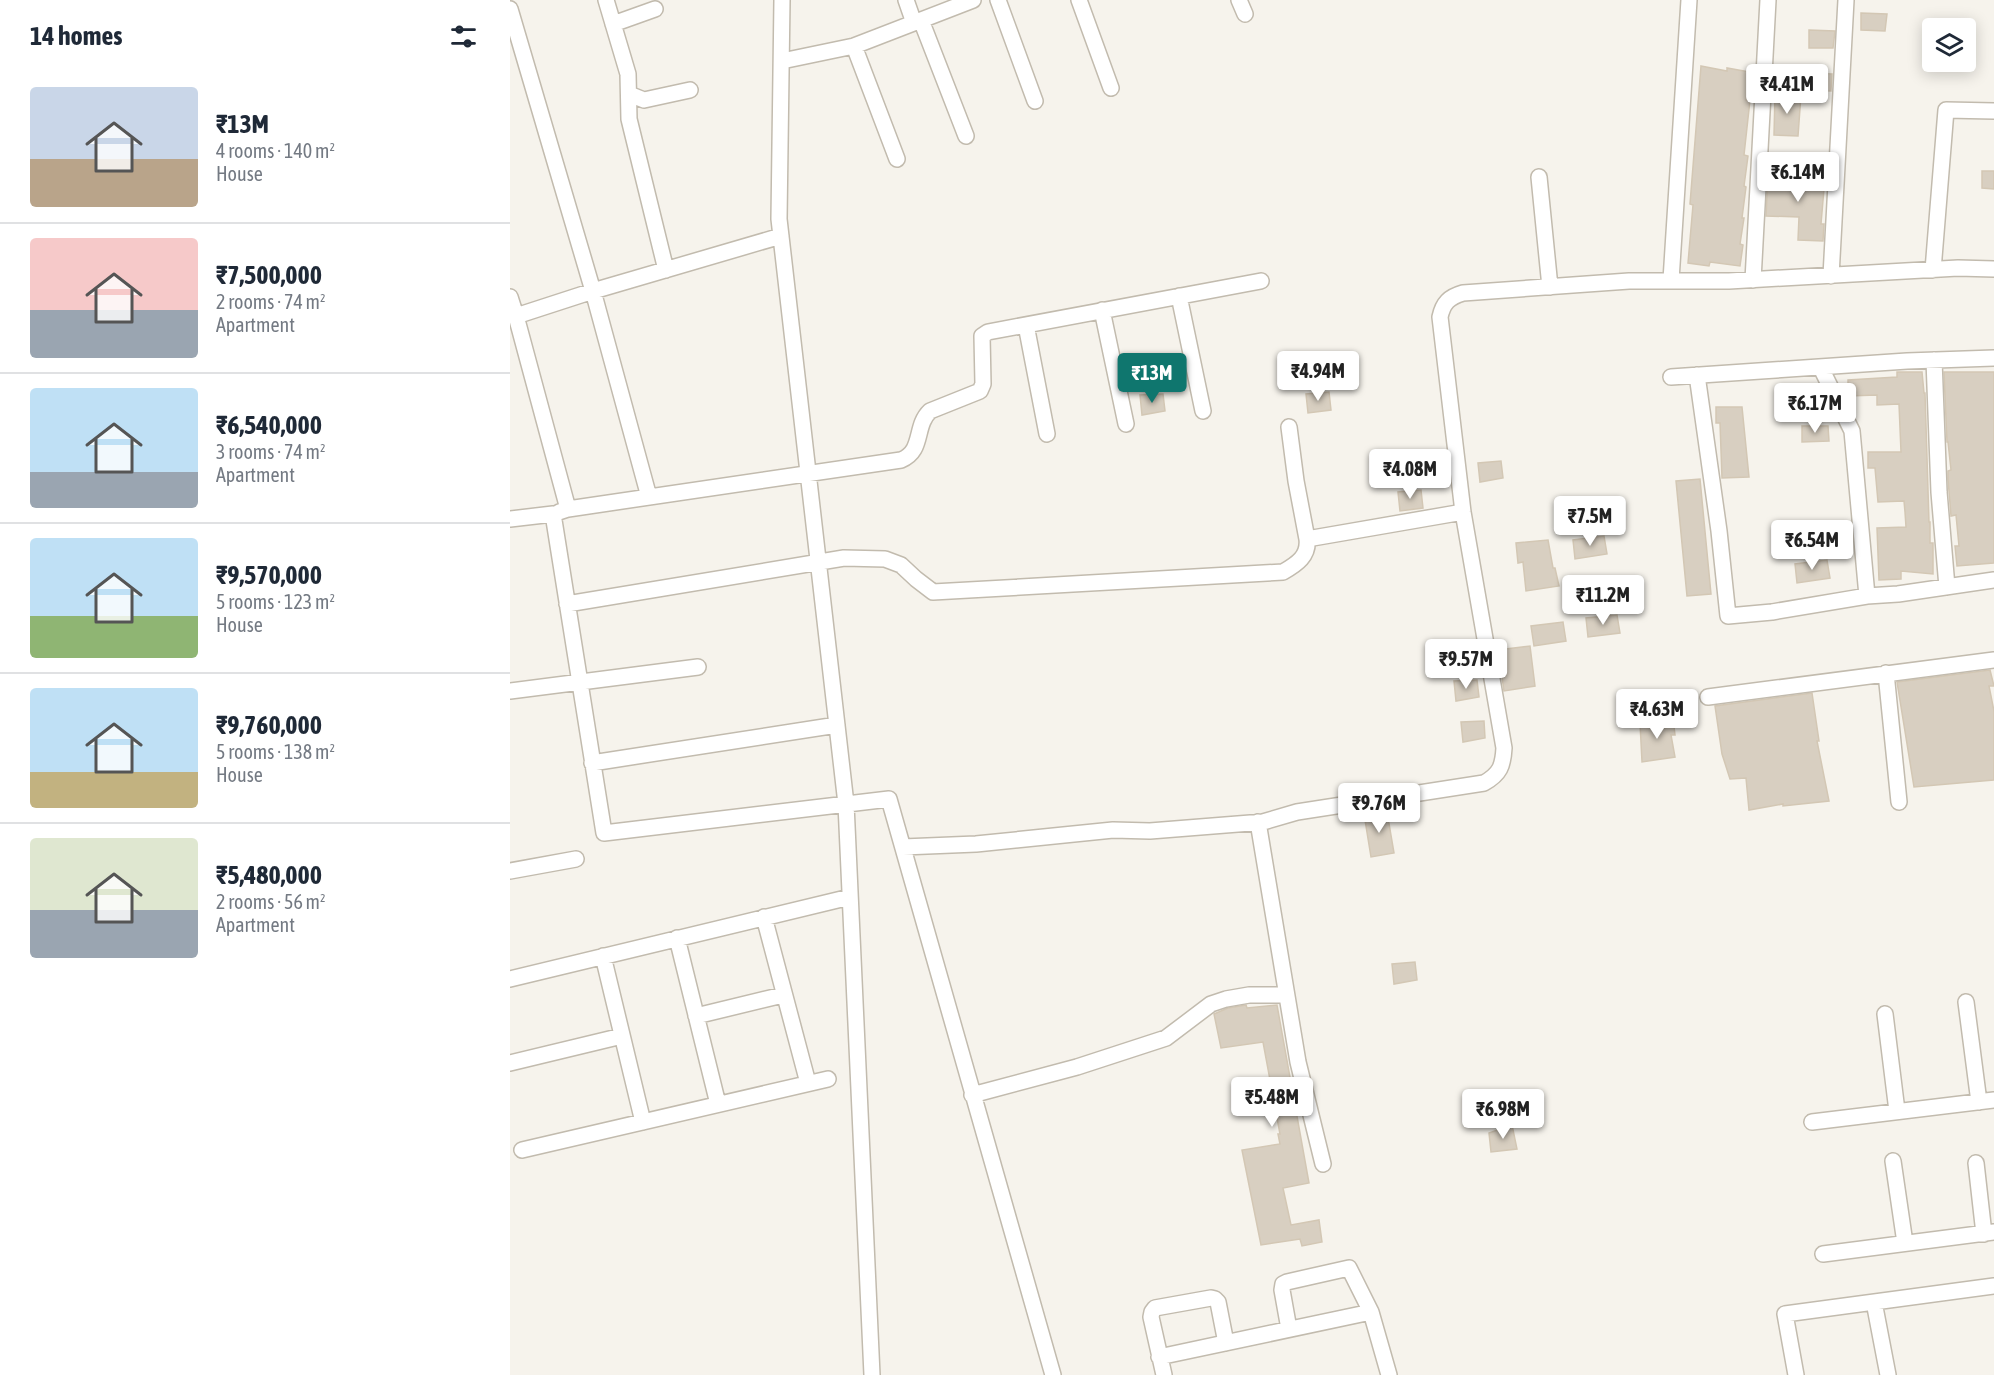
<!DOCTYPE html>
<meta charset="utf-8">
<style>
:root{--surface:#fff;--page:#f2f2f3;--text:#1f2937;--muted:#747a83;--line:#e0e1e3;--accent:#0f766e}
body{margin:0;font-family:"Asap Condensed",sans-serif;background:var(--page);color:var(--text);height:100vh;display:flex;flex-direction:column;font-size:22px;white-space:nowrap}
*{box-sizing:border-box;margin:0}
p{font-size:20px;color:var(--muted)}
.icon{flex:none;width:33px;height:33px;fill:none;stroke:currentColor;stroke-width:2;stroke-linecap:round;stroke-linejoin:round}
.map{position:relative;flex:1;overflow:hidden}
.drawer{display:flex;flex-direction:column;background:var(--surface);width:510px}
.drawer>*{flex:none}
.buttons{position:absolute;left:1412px;top:18px;display:grid;gap:12px}
.buttons a{display:grid;place-items:center;width:54px;height:54px;border-radius:6px;background:var(--surface);box-shadow:0 3px 15px #0003;font-size:30px}
.price{position:absolute;translate:-50% -51px;padding:0 14px;border-radius:6px;background:#fff;color:#222;font-size:20px;line-height:39px;filter:drop-shadow(0 2px 3px #0008)}
.price::after{content:'';position:absolute;left:50%;top:36px;width:18px;height:14px;margin-left:-9px;background:inherit;clip-path:polygon(0 0,100% 0,50% 100%)}
.price.active{background:var(--accent);color:#fff}
ul{padding:0;list-style:none}
li{display:flex;align-items:center;gap:18px;height:150px;padding:0 30px}
li+li{border-top:2px solid var(--line)}
li span{display:grid;place-items:center;flex:none;width:168px;height:120px;border-radius:6px;color:#555}
li>.icon{margin-inline-start:auto}
span .icon{width:72px;height:72px;fill:#fffc;stroke-width:1}
li b{font-size:26px}
h2{display:flex;justify-content:space-between;align-items:center;height:72px;padding:0 30px;font-size:26px}
main{display:flex;flex:1;min-height:0}
.map>svg:first-child{display:block}
.building{fill:#d8cfc1;stroke:#d3c7b4;stroke-width:1.5}
.lines{fill:none;stroke-linecap:round;stroke-linejoin:round}
.minor-casing{stroke:#c2bbae;stroke-width:18}
.minor{stroke:#fff;stroke-width:15}
</style>
<main>
<section class="drawer">
<h2>14 homes<svg class="icon" aria-label="filters" viewBox="0 0 24 24"><path d="M4 7h16M4 17h16"/><circle cx="9" cy="7" r="2"/><circle cx="15" cy="17" r="2"/></svg></h2>
<ul>
<li><span style="background:linear-gradient(#c9d6e8 60%,#b9a48a 0)"><svg class="icon" aria-label="home" viewBox="0 0 24 24"><path d="M3 11l9-7 9 7M6 9v11h12V9"/></svg></span><div><b>₹13M</b><p>4 rooms · 140 m²</p><p>House</p></div></li>
<li><span style="background:linear-gradient(#f6c9c9 60%,#9aa5b1 0)"><svg class="icon" aria-label="home" viewBox="0 0 24 24"><path d="M3 11l9-7 9 7M6 9v11h12V9"/></svg></span><div><b>₹7,500,000</b><p>2 rooms · 74 m²</p><p>Apartment</p></div></li>
<li><span style="background:linear-gradient(#bfe0f5 70%,#9aa5b1 0)"><svg class="icon" aria-label="home" viewBox="0 0 24 24"><path d="M3 11l9-7 9 7M6 9v11h12V9"/></svg></span><div><b>₹6,540,000</b><p>3 rooms · 74 m²</p><p>Apartment</p></div></li>
<li><span style="background:linear-gradient(#bfe0f5 65%,#8fb573 0)"><svg class="icon" aria-label="home" viewBox="0 0 24 24"><path d="M3 11l9-7 9 7M6 9v11h12V9"/></svg></span><div><b>₹9,570,000</b><p>5 rooms · 123 m²</p><p>House</p></div></li>
<li><span style="background:linear-gradient(#bfe0f5 70%,#c2b280 0)"><svg class="icon" aria-label="home" viewBox="0 0 24 24"><path d="M3 11l9-7 9 7M6 9v11h12V9"/></svg></span><div><b>₹9,760,000</b><p>5 rooms · 138 m²</p><p>House</p></div></li>
<li><span style="background:linear-gradient(#dfe7d0 60%,#9aa5b1 0)"><svg class="icon" aria-label="home" viewBox="0 0 24 24"><path d="M3 11l9-7 9 7M6 9v11h12V9"/></svg></span><div><b>₹5,480,000</b><p>2 rooms · 56 m²</p><p>Apartment</p></div></li>
</ul>
</section>
<div class="map">
<svg width="1484" height="1375" viewBox="0 0 1484 1375">
<rect width="100%" height="100%" fill="#f6f3ec"/>
<path class="building" d="M1351,13l26,1 -2,17 -24,-1z
M1299,30l26,1 -2,17h-24z
M1191,66l26,5v-3l23,4 -4,28h4l-6,55 4,1 -4,30 2,1 -4,31h2l-4,26 3,1 -3,21 -30,-4 -1,4 -21,-3 5,-58 -3,-1z
M1296,73l26,1 -1,17 -25,-1z
M1265,94l26,1 -3,41 -24,-1z
M1472,171h12v18l-12,-1z
M1258,176l57,1 -4,47h3l-1,17 -25,-1 1,-23 -33,-1z
M1387,372h25l2,21h1l4,129h1v21h3v31l-32,-3v8l-22,1 -2,-52 29,-1 -1,-15 -1,-11 -26,1 -3,-34h-7v-16h33l-2,-48 -22,1v-10l-29,1v-16l49,-3z
M1434,372h50v191l-37,3 -2,-20h4l-3,-31 -5,1 -3,-37v-8l3,-1 -3,-28h-1z
M819,392l2,18 -23,3 -2,-19z
M653,394l2,17 -23,4 -2,-20z
M1206,407h26l7,70 -27,1 -2,-55h-4z
M1292,426h26l1,15 -27,1z
M991,461l2,17 -23,4 -2,-19z
M1190,479l11,115 -24,2 -11,-115z
M911,490l2,18 -23,3 -2,-19z
M1094,536l3,18 -32,5 -2,-19z
M1038,540l5,28h2l4,18 -33,5 -3,-29 -5,1 -2,-20z
M1317,560l3,18 -33,5 -2,-19z
M1107,615l3,18 -32,4 -2,-19z
M1053,622l3,19 -32,5 -3,-20z
M1020,646l5,40 -31,5 -6,-41z
M1480,670l4,16h-5l5,25v69l-80,7 -17,-105z
M967,680l2,17 -23,4 -2,-20z
M1302,693l7,48h-2l12,60 -46,5v-2l-34,6 -3,-32 -16,1 -8,-25 -7,-48z
M1163,718l2,17h-4l4,22 -33,5 -2,-39z
M974,721l1,17 -22,4 -2,-20z
M877,812l7,41 -23,4 -7,-43z
M905,962l2,18 -23,4 -2,-20z
M736,1005l1,3 30,-3 32,178 -26,5 8,37 28,-5 3,22 -20,4 -2,-7 -39,6 -19,-95 38,-6 -2,-10h2l-17,-92 -42,6 -7,-34 14,-6z
M1002,1125l5,24 -26,3 -2,-19z"/>
<g class="lines">
<g class="minor-casing">
<path id="minor" d="M96,0l22,74 1,45 37,151
M272,0l-3,219 67,585 26,571
M396,0l8,23
M488,0l37,101
M569,0l32,88
M729,0l6,14
M0,9l83,282 -77,25 -6,-19
M411,20l45,116
M103,24l42,-15
M344,46l43,113
M272,61l72,-15 119,-46
M119,94l15,6 46,-10
M1029,177l11,110
M1423,270l13,-160 48,1
M1321,276l15,-276
M1161,280l18,-280
M1243,280l15,-280
M669,296l24,115
M592,310l24,114
M6,316l52,193 -9,3
M516,325l21,109
M1424,360l5,132 8,95
M1311,368l31,63 15,165
M1187,375l22,156 9,85 44,-4 95,-16 31,-2 96,-14
M1161,377l236,-16 87,-3
M779,427l7,54 11,58
M139,497l-56,-206 188,-55
M58,509l333,-49c23,-9 13,-34 29,-49l50,-20 3,-7 -1,-48 6,-4 273,-51
M0,519l43,-5 51,319 285,-34 164,576
M57,604l277,-46 41,1 16,6 15,14 17,13 350,-20c14,-8 26,-16 24,-33l156,-27
M1376,673l13,129
M0,691l188,-24
M1198,697l286,-37
M82,763l245,-38
M748,822l40,240 25,102
M393,847l73,-3 137,-14 37,1 113,-9 34,-10 187,-29c16,-9 19,-17 20,-35l-41,-236 -23,-195c3,-14 9,-20 23,-24l166,-12h100l229,-13 36,1
M0,871l66,-12
M254,917l44,166
M167,938l41,166
M93,956l40,166
M0,979l340,-82
M1456,1002l13,100
M1375,1014l12,97
M186,1016l87,-21
M0,1063l112,-27
M462,1095l105,-28 89,-29 45,-34 15,-5 23,-4h37
M1302,1122l182,-22
M12,1150l306,-71
M1383,1161l12,82
M1466,1163l8,71
M1313,1254l171,-22
M1364,1302l14,73
M779,1329l-7,-39 1,-6 4,-2 62,-14 22,44 18,63
M649,1357l212,-45
M654,1375l-13,-58 1,-5 3,-4 56,-10 4,1 3,3 8,41
M1286,1375l-11,-61 209,-28"/>
</g>
<use href="#minor" class="minor"/>
</g>
</svg>
<div class="buttons">
<a><svg class="icon" aria-label="layers" viewBox="0 0 24 24"><path d="M12 4l9 5-9 5-9-5zM3 14l9 5 9-5"/></svg></a>
</div>
<b class="price" style="left:1277px;top:115px">₹4.41M</b>
<b class="price" style="left:1288px;top:203px">₹6.14M</b>
<b class="price" style="left:808px;top:402px">₹4.94M</b>
<b class="price active" style="left:642px;top:404px">₹13M</b>
<b class="price" style="left:1305px;top:434px">₹6.17M</b>
<b class="price" style="left:900px;top:500px">₹4.08M</b>
<b class="price" style="left:1080px;top:547px">₹7.5M</b>
<b class="price" style="left:1302px;top:571px">₹6.54M</b>
<b class="price" style="left:1093px;top:626px">₹11.2M</b>
<b class="price" style="left:956px;top:690px">₹9.57M</b>
<b class="price" style="left:1147px;top:740px">₹4.63M</b>
<b class="price" style="left:869px;top:834px">₹9.76M</b>
<b class="price" style="left:762px;top:1128px">₹5.48M</b>
<b class="price" style="left:993px;top:1140px">₹6.98M</b>
</div>
</main>
